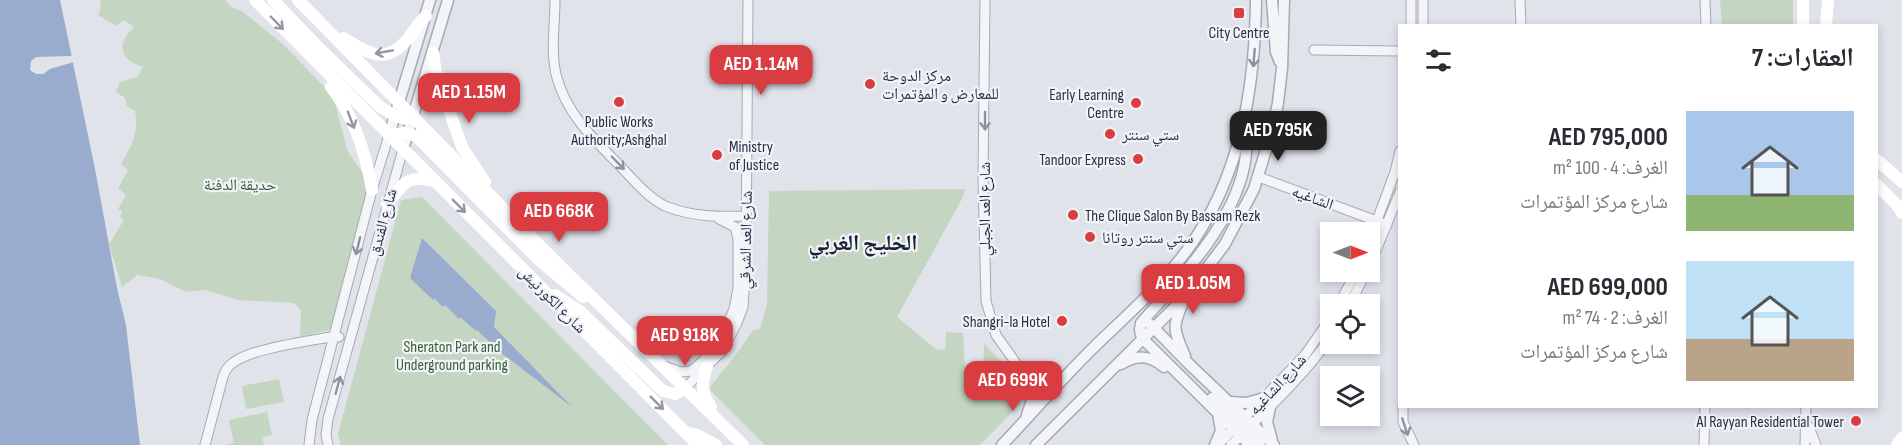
<!DOCTYPE html>
<html lang="ar">
<meta charset="utf-8">
<style>
:root{--surface:#fff;--page:#f2f2f3;--text:#2b2b33;--muted:#7c7c81;--accent:#d93d41}
body{margin:0;font-family:"Sofia Sans Condensed","Noto Naskh Arabic",sans-serif;background:var(--page);color:var(--text);direction:rtl;height:100vh;display:flex;flex-direction:column;font-size:22px;white-space:nowrap}
*{box-sizing:border-box;margin:0}
p{font-size:20px;color:var(--muted)}
.icon{flex:none;width:33px;height:33px;fill:none;stroke:currentColor;stroke-width:2;stroke-linecap:round;stroke-linejoin:round}
.map{position:relative;flex:1;overflow:hidden;direction:ltr}
.details{position:absolute;left:1398px;top:24px;width:480px;height:384px;display:flex;flex-direction:column;background:var(--surface);border-radius:0px;box-shadow:0 3px 9px #0003;direction:rtl}
.details>*{flex:none}
.needle{width:39px;rotate:90deg}
.buttons{position:absolute;left:1320px;top:222px;display:grid;gap:12px}
.buttons a{display:grid;place-items:center;width:60px;height:60px;border-radius:0px;background:var(--surface);box-shadow:0 3px 9px #0003;font-size:30px}
.price{position:absolute;translate:-50% -51px;padding:0 14px;border-radius:12px;background:var(--accent);color:#fff;font-size:20px;line-height:39px;filter:drop-shadow(0 2px 3px #0008)}
.price::after{content:'';position:absolute;left:50%;top:36px;width:18px;height:14px;margin-left:-9px;background:inherit;clip-path:polygon(0 0,100% 0,50% 100%)}
.price.on{background:#222;color:#fff}
ul{padding:0;list-style:none}
li{display:flex;align-items:center;gap:18px;height:150px;padding:0 24px}
li span{display:grid;place-items:center;flex:none;width:168px;height:120px;border-radius:0px;color:#555}
li>.icon{margin-inline-start:auto}
span .icon{width:72px;height:72px;fill:#fffc;stroke-width:1}
li b{font-size:26px}
h2{display:flex;justify-content:space-between;align-items:center;height:72px;padding:0 24px;font-size:26px}
.map>svg:first-child{display:block}
.green{fill:#c4d5c1}
.water{fill:#99accd}
.pier{fill:#e1e3eb}
.lines{fill:none;stroke-linecap:round;stroke-linejoin:round}
.minor-casing{stroke:#a6a9b6;stroke-width:11}
.tertiary-casing{stroke:#a6a9b6;stroke-width:13}
.minor{stroke:#f4f5f8;stroke-width:9}
.tertiary{stroke:#f4f5f8;stroke-width:10}
.secondary{stroke:#fff;stroke-width:12}
.oneway{stroke:#9496a2}
.oneway2{stroke:#8e929e}
.poi-dot{fill:#d93d41;stroke:#f1f3f8;stroke-width:2}
.labels{text-anchor:middle;stroke-width:4.5;stroke-linejoin:round;paint-order:stroke}
.poi-label{font-size:16px;fill:#282e44;stroke:#f1f3f8;text-anchor:start}
.park-label{font-size:16px;fill:#376034;stroke:#f1f3f8}
.street-label{font-size:16px;fill:#282e44;stroke:#f1f3f8}
.district-label{font-size:22px;font-weight:bold;fill:#1a2034;stroke:#f1f3f8}
</style>
<div class="map">
<svg width="1902" height="445" viewBox="0 0 1902 445">
<rect width="100%" height="100%" fill="#e1e3eb"/>
<path class="green" d="M100,0h125l6,7 12,5 41,33 49,51 15,56 17,24 6,15 -39,138 -32,8 1,-26 -7,-8 -56,-3 -33,-10 -19,2 -26,-13 -23,-4 -15,12 -13,-43 15,-24 -4,-2 2,-7 -4,-2 8,-14 -8,-7 10,-18 -7,-6c11,-19 18,-31 14,-53l-8,-5 -2,-8 -9,-6 4,-10 17,-5 6,-10c-25,-8 -26,-24 -9,-40l-11,-7 -6,6 -19,-11 3,-8z
M1720,0h73v25h-71z
M965,189l-2,8 -66,120 40,33 8,-1 1,-17 17,1 3,58 17,2 1,-49 39,39 -2,20 -41,42h-215l-54,-54 -1,-4 28,-35 15,-22 7,-1 7,-25 2,-113z
M422,197l246,248h-327l-3,-11 63,-234z
M279,379l5,23 -38,7 -4,-23z
M267,412l5,23 -10,2 2,8h-40l10,-2 -5,-23z"/>
<path class="water" d="M0,0h60l35,169 22,119 9,37 14,120h-140z
M422,238l74,73 -2,16 78,80 -72,-55 -23,-22 -1,1 -16,-14 -1,2 -14,-14 -2,2 -9,-9 -1,2 -23,-22z"/>
<path class="pier" d="M72,56l2,6 -24,7 -7,5h-7l-6,-4 1,-9 5,-4z"/>
<g class="lines">
<g class="minor-casing">
<path id="minor" d="M555,0c0,25 -5,54 2,78 11,39 40,64 67,92 12,13 25,28 41,36 28,11 53,11 82,10
M985,0l-2,177 3,124 10,34 22,31 27,33
M1520,0l1,26
M1705,0l1,26
M1411,26v-26
M1423,26v-26
M1314,50l86,1
M1259,177l128,48
M1370,239l25,-67 5,-21
M1370,265l30,-73
M1339,304l17,-32
M1350,304l16,-32
M664,366l17,6 10,-1 12,-10 20,-27 11,-25 4,-20v-51l-3,-11 -16,-8
M685,388l37,-37 15,-28 6,-16 3,-46 2,-261
M1403,406v16l11,23
M1809,427l7,18
M205,445l18,-68c2,-7 5,-11 11,-15 19,-14 77,-21 101,-26l4,1
M309,445l3,-25 60,-230 17,-55
M328,445l-2,-10 2,-16 75,-270
M1218,445l87,-90 25,-36
M1231,445c35,-34 71,-67 99,-107
M1704,445l1,-39
M1805,445l1,-39"/>
</g>
<g class="tertiary-casing">
<path id="tertiary" d="M1272,0l4,52 4,10
M1246,125c1,14 1,28 -2,42 -12,58 -64,112 -103,156l-1,7 2,8 108,107
M389,135l41,-135
M403,149l45,-149
M1184,300c-12,28 -11,28 1,56
M1150,324l39,40 85,81
M1121,364c16,-10 29,-9 43,3
M1212,398c11,10 26,31 41,27
M1229,402l18,1 17,-5
M1270,407l-3,15 5,19
M1027,415l5,-15 -2,-19
M1247,432l13,13
M1002,445c30,-32 59,-65 90,-96 38,-37 80,-72 108,-118 43,-69 55,-150 56,-231
M1036,445l151,-150 38,-51 29,-55 18,-59 6,-27 4,-35 2,-68
M1215,445l6,-14 -3,-18"/>
</g>
<use href="#minor" class="minor"/>
<use href="#tertiary" class="tertiary"/>
<path class="secondary" d="M255,0l443,445
M273,0l44,46 62,60 16,10 12,3 7,-3
M298,0l252,256 193,189
M1803,0v26
M1826,26l2,-26
M343,38c22,12 40,29 63,3 7,-8 11,-17 20,-25
M433,53l3,20 26,74 23,35
M331,87c23,29 35,67 41,103
M389,135l15,-2 12,3 124,125 43,36
M1876,159l26,23
M1876,184l21,21 5,8
M387,204c17,-19 17,-30 47,-23
M555,295l25,16 83,80 12,3 10,-6
M707,367c-6,16 -6,25 4,40
M686,432l11,3 19,10
M1897,445l5,-7"/>
</g>
<defs><path id="oneway-shaft" d="M-6 0H5M1.5-3L5.5 0L1.5 3" fill="none" stroke-width="1.6" stroke-linecap="round" stroke-linejoin="round" transform="scale(1.5)"/></defs>
<g class="oneway">
<use href="#oneway-shaft" transform="translate(277 23) rotate(46)"/>
<use href="#oneway-shaft" transform="translate(384 52) rotate(170)"/>
<use href="#oneway-shaft" transform="translate(351 120) rotate(69)"/>
<use href="#oneway-shaft" transform="translate(459 206) rotate(45)"/>
<use href="#oneway-shaft" transform="translate(657 403) rotate(45)"/>
</g>
<g class="oneway2">
<use href="#oneway-shaft" transform="translate(1254 58) rotate(95)"/>
<use href="#oneway-shaft" transform="translate(985 121) rotate(90)"/>
<use href="#oneway-shaft" transform="translate(618 163) rotate(46)"/>
<use href="#oneway-shaft" transform="translate(358 246) rotate(104)"/>
<use href="#oneway-shaft" transform="translate(338 385) rotate(-75)"/>
<use href="#oneway-shaft" transform="translate(1405 427) rotate(72)"/>
</g>
<g class="poi-dot">
<rect x="1233" y="7" width="12" height="12" rx="3"/>
<circle cx="870" cy="84" r="6"/>
<circle cx="619" cy="102" r="6"/>
<circle cx="1136" cy="103" r="6"/>
<circle cx="1110" cy="134" r="6"/>
<circle cx="717" cy="155" r="6"/>
<circle cx="1138" cy="159" r="6"/>
<circle cx="1073" cy="215" r="6"/>
<circle cx="1090" cy="237" r="6"/>
<circle cx="1062" cy="321" r="6"/>
<circle cx="1856" cy="421" r="6"/>
</g>
<g class="labels">
<g class="poi-label">
<text x="1239" y="38" text-anchor="middle">City Centre</text>
<text x="882" y="81">مركز الدوحة<tspan x="882" dy="18">للمعارض و المؤتمرات</tspan></text>
<text x="1124" y="100" text-anchor="end">Early Learning<tspan x="1124" dy="18">Centre</tspan></text>
<text x="619" y="127" text-anchor="middle">Public Works<tspan x="619" dy="18">Authority;Ashghal</tspan></text>
<text x="1122" y="140">ستي سنتر</text>
<text x="729" y="152">Ministry<tspan x="729" dy="18">of Justice</tspan></text>
<text x="1126" y="165" text-anchor="end">Tandoor Express</text>
<text x="1085" y="221">The Clique Salon By Bassam Rezk</text>
<text x="1102" y="243">ستي سنتر روتانا</text>
<text x="1050" y="327" text-anchor="end">Shangri-la Hotel</text>
<text x="1844" y="427" text-anchor="end">Al Rayyan Residential Tower</text>
</g>
<g class="park-label">
<text x="240" y="190">حديقة الدفنة</text>
<text x="452" y="352">Sheraton Park and<tspan x="452" dy="18">Underground parking</tspan></text>
</g>
<g class="street-label">
<text transform="translate(1313 197) rotate(20)" y="6">الشاغيه</text>
<text transform="translate(984 209) rotate(-90)" y="6">شارع العد الجبلي</text>
<text transform="translate(382 222) rotate(-75)" y="6">شارع الفندق</text>
<text transform="translate(745 240) rotate(-89)" y="6">شارع العد الشرقي</text>
<text transform="translate(553 299) rotate(45)" y="6">شارع الكورنيش</text>
<text transform="translate(1277 384) rotate(-47)" y="6">شارع الشاغيه</text>
</g>
<g class="district-label">
<text x="863" y="250">الخليج الغربي</text>
</g>
</g>
</svg>
<div class="buttons">
<a><svg class="needle" viewBox="-14 -14 28 28"><path d="M0-13l5 13h-10z" fill="#e53935"/><path d="M0 13l5-13h-10z" fill="#7c7c81"/></svg></a>
<a><svg class="icon" aria-label="locate" viewBox="0 0 24 24"><circle cx="12" cy="12" r="6"/><path d="M12 2v4M12 18v4M2 12h4M18 12h4"/></svg></a>
<a><svg class="icon" aria-label="layers" viewBox="0 0 24 24"><path d="M12 4l9 5-9 5-9-5zM3 14l9 5 9-5"/></svg></a>
</div>
<b class="price" style="left:761px;top:96px">AED 1.14M</b>
<b class="price" style="left:469px;top:124px">AED 1.15M</b>
<b class="price on" style="left:1278px;top:162px">AED 795K</b>
<b class="price" style="left:559px;top:243px">AED 668K</b>
<b class="price" style="left:1193px;top:315px">AED 1.05M</b>
<b class="price" style="left:685px;top:367px">AED 918K</b>
<b class="price" style="left:1013px;top:412px">AED 699K</b>
<section class="details">
<h2>العقارات: 7<svg class="icon" aria-label="filters" viewBox="0 0 24 24"><path d="M4 7h16M4 17h16"/><circle cx="9" cy="7" r="2"/><circle cx="15" cy="17" r="2"/></svg></h2>
<ul>
<li><span style="background:linear-gradient(#a9c7e8 70%,#8fb573 0)"><svg class="icon" aria-label="home" viewBox="0 0 24 24"><path d="M3 11l9-7 9 7M6 9v11h12V9"/></svg></span><div><b>AED 795,000</b><p>الغرف: 4 · 100 m²</p><p>شارع مركز المؤتمرات</p></div></li>
<li><span style="background:linear-gradient(#bfe0f5 65%,#b9a48a 0)"><svg class="icon" aria-label="home" viewBox="0 0 24 24"><path d="M3 11l9-7 9 7M6 9v11h12V9"/></svg></span><div><b>AED 699,000</b><p>الغرف: 2 · 74 m²</p><p>شارع مركز المؤتمرات</p></div></li>
</ul>
</section>
</div>
